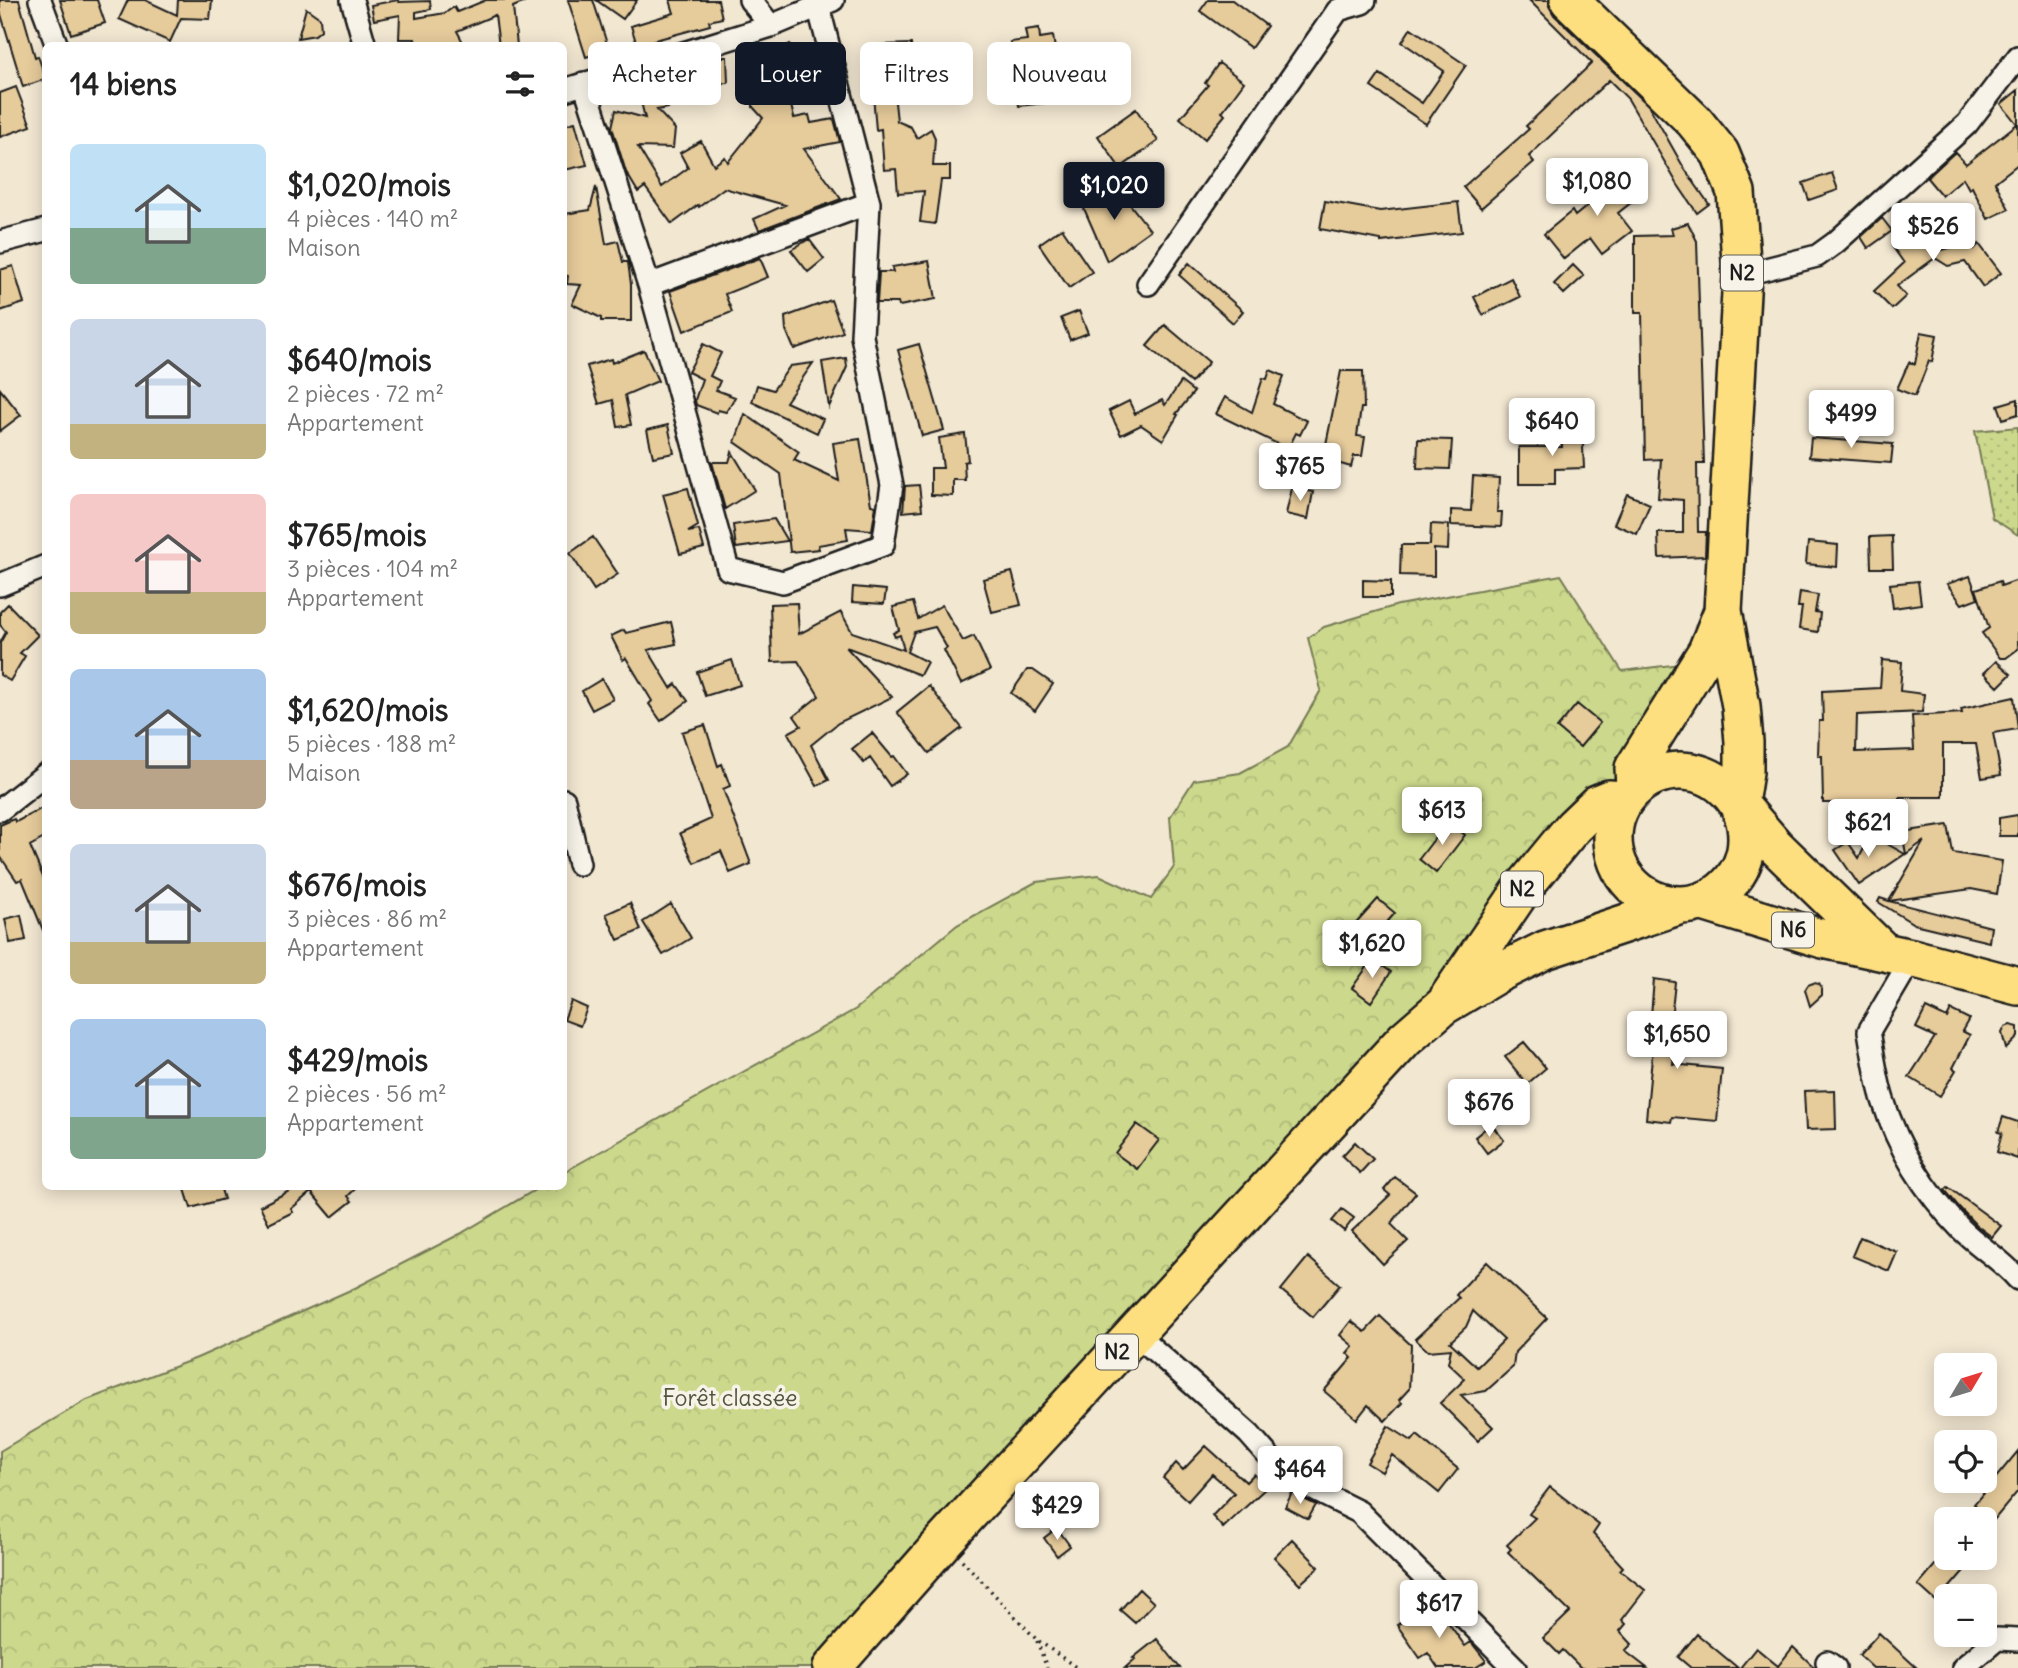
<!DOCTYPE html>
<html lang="fr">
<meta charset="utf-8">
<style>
:root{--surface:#fff;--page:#f2f2f2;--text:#222;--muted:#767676;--accent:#111827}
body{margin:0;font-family:Delius,sans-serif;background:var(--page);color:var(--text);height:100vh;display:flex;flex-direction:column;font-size:26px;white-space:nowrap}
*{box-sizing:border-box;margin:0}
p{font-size:23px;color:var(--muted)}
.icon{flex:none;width:38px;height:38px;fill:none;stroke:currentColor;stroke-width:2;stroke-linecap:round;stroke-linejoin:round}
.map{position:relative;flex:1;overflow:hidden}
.details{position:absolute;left:42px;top:42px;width:525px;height:1148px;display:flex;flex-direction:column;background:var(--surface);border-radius:10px;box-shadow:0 4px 18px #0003}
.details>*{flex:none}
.top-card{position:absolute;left:588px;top:42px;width:665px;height:63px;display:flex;gap:14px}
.needle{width:46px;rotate:52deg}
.controls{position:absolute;left:1934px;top:1353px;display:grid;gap:14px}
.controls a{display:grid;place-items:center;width:63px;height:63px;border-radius:10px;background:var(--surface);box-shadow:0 4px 18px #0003;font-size:35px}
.price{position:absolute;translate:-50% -60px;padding:0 16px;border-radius:7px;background:#fff;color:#222;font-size:23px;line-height:46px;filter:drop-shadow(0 2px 4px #0008)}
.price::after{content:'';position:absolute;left:50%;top:42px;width:21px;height:16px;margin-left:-10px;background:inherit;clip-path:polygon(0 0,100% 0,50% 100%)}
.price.active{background:var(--accent);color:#fff}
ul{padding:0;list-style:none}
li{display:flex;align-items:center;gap:21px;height:175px;padding:0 28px}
li span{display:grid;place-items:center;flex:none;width:196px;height:140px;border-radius:10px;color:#555}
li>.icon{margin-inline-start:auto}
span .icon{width:84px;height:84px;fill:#fffc;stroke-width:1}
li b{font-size:30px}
h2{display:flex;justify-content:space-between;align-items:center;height:84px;padding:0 28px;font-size:30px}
.pill{padding:0 24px;border-radius:10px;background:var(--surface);box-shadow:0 4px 18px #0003;font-size:24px;line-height:63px}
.pill.active{background:var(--accent);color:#fff}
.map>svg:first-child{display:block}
.grass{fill:url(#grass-dots);stroke:#747a54;stroke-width:2}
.forest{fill:url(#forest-crowns);stroke:#747a54;stroke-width:2}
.building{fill:#e6cb9b;stroke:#1c1c1c;stroke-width:2;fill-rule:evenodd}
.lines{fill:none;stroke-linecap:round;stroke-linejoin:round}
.street-casing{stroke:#1c1c1c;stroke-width:26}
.highway-casing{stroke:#1c1c1c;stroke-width:42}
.path{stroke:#1c1c1c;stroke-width:3.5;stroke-dasharray:2 5;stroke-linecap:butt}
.street{stroke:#f7f3e8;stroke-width:21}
.highway{stroke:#fedf80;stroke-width:37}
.labels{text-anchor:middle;stroke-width:7;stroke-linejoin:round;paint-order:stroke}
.shield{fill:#f7f3e8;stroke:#5e5c59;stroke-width:2}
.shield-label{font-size:21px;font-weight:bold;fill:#1c1c1c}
.park-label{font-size:23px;fill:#51553e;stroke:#f7f3e8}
</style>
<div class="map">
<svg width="2018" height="1668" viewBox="0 0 2018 1668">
<defs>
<pattern id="grass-dots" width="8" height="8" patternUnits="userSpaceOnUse" patternTransform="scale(1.75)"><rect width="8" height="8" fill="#ccd98c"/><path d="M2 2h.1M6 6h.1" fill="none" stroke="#afba78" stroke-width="1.8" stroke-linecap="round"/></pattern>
<pattern id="forest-crowns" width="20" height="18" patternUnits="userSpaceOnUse" patternTransform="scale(1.75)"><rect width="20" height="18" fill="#ccd98c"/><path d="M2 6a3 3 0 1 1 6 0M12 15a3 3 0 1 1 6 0" fill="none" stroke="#afba78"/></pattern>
</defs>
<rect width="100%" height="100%" fill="#f2e7d1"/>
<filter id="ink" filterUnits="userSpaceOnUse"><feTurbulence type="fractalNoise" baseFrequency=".0143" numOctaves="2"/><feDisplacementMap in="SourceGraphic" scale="14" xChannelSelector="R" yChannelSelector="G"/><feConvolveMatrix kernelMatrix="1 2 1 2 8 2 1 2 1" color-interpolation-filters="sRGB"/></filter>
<g filter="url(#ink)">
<path class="grass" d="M2018,427v108l-26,-17 -17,-87z"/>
<path class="forest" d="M1561,575l61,96 84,-10 -190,269 -667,738h-849v-217l87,-51 110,-42 158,-70 105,-54 80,-47 24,-1v-14l292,-163 101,-84 79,-43 63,-7 52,24 23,-32 -4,-50 24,-37 46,-7 48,-26 33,-57 -13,-52 16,-11 74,-22z"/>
<path class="building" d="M0,0h19l16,57 3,-1 8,23 -23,8 -23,-76z
M60,0h37l8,23 -34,11z
M128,0h17l32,15 1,-15h34l-2,19 -29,-1 -11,24 -51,-23z
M398,0l1,2 31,-1 1,8 -15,3v6l29,-5 9,-6 3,5 29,-12h44l-17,7 4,39h-18l-4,-31 -38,16 8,15h-49l-1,-7h-16l1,-24 -26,5 -3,-15z
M568,0h25l16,50 -23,7z
M596,0h41l-14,19z
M670,0h48l4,18 -13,3 1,4 -73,20 -6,-19 43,-13z
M1208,0h24l35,26 -16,22 -51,-37z
M1529,0h20v6l5,9 95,91 35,62 25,36 -12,9 -19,-28 -50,-86 -19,-19 -80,76 5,6 -53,46 -18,-21 66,-58 -3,-3 66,-63z
M306,8l14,10 1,12 -6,5 -17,3z
M1039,28l1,10 13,-2 10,65 -44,5 -9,-64 17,-2 -2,-10z
M1411,28l55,37 -40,59 -55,-37 9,-13 42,29 22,-32 -42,-29z
M790,44l15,31 -19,9 8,34 15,-3 2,8 23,-4 6,23 -36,7 37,50 -82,31 -5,-11 31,-14 -61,-17 -25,19 -1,-2 -26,19 -27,-37 -7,5 -12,-20 -14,-45 4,-17 29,8 -8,-32 24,-6 7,28 -11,2 18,19 -2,19 -35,-1 24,40 26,-19 -8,-15 21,-12 13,24 11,-8 3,5 35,-44 -10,-11v-18l-8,2 -4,-17 23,-6 -4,-9z
M911,44l2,43 -32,1 -1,-43z
M715,57h12l1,26 -24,1 -1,-23z
M1219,63l25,19 -22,30 3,3 -20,24 -25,-21 28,-33 -3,-2z
M16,87l15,39 -31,11v-44z
M2018,90v74l-23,18 14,27 -21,10 -16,-32 -3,2 -6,-11 -21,18 -15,-18 28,-26 11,12 51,-40 -16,-20z
M894,93l3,28 14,6 6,11 14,-9 4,9 -2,28h17v14h-9l-6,44 -15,-2 4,-31 -26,2 -2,-24 -12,1 -3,-41 -5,1 -3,-36z
M1136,109l22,32 -38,27 -22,-32z
M575,122l12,43 -23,5v-45z
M1621,169l21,25 -24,19 14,18 -30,23 -12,-16 -26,21 -20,-25 28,-23 3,5 22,-18 -5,-6z
M1832,173l6,17 -29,10 -6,-17z
M1122,186l7,17 21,27 -43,31 -25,-57z
M596,187l10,57 12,-3 5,21h5l3,22v37h-30v-3l-29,-14 9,-19 -14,-1 1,-8 -4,-1v-61l26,-4z
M1325,201l55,10 78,-9 4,30 -81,10v-2l-61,-11z
M1882,218l10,13 -24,17 -7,-11z
M1688,223l9,18 7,223h-7l1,68h8l-1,24 -46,2 -1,-25h25v-33l-25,-2 3,-39 -16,1 -3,-147h-7v-77l38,-1 -2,-7z
M1062,228l30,44 -23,16 -30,-44z
M1919,228l20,11 3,11 22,-6 10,5 5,-5 22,29 -18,14 -18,-25 -17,4 -13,-8 -38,28 9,10 -14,13 -18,-18 30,-28 -12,-17z
M809,239l15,20 -16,13 -17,-22z
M760,258l8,19 -43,17 7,18 -48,19 -14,-40z
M929,261l7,38 -37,7 -1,-3h-21l2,-31h14l-1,-5z
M1189,263l54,48 -10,12 -54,-48z
M1573,265l11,11 -20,18 -10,-10z
M13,266l11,37 -24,8v-41z
M1511,278l9,19 -37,18 -9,-18z
M831,300l12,32 -49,17 -8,-19 -1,-13z
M1079,311l9,22 -18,7 -9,-22z
M1165,325l44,37 -18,21 -44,-37z
M1921,332l16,3 -5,27 -3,-1 -14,35 -18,-7 12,-27 6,2z
M703,344l18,9 -11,23 10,5 -4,9 19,7 -9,15 -8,-2 -1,3 -21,-8 -1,-5 7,-21 -14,-7z
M919,344l25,86 -22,6 -24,-86z
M644,350l14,31 -33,14 6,30 -13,2 -5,-27 -14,4 -12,-38 24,-7 1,4z
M846,358l1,9 -18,40 -7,-45z
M813,363l-27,39 37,17 -6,14 -65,-31 5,-17 16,5 17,-24z
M1270,370l14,6 -11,28 34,17 -7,14 -4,-2 -8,16 -72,-35 9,-17 27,15 11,-34 4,1z
M1341,371h22l1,37h-3l-4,28 8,1 -3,19h-8l-3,11 -28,-8z
M1181,382l13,10 -18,22 2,1 -15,25 -22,-15 -20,10 -12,-24 20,-10 6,13 27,-14 3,5z
M0,389l21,26 -21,16z
M2018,399v15l-15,5 -5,-14z
M745,414l54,38 -5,8 45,21 -6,-38 27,-4 11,66 5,1 -4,24 -26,-2 2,12 -30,5 1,4 -29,3 -9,-78 -46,-32z
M668,425l6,28 -21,4 -6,-27z
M1582,426l2,42 -29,1v15h-36v-37h43l-1,-20z
M965,434l3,27 -4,1 1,18h-12v16l-22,-1v-27h12l-4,-30z
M1811,438l82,6 -2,19 -82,-6z
M1418,439l34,1 -2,29 -33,-1z
M732,452l23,38 -30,19 -13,-47h17z
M1473,476l26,2 -2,34h5l-1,15 -50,-2v-15l20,1z
M919,485l3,25 -19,2 2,-26z
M688,488l10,38 -10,6 11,-2 5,18 -24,6 -17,-60z
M1292,488l21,4 -5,27 -22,-5z
M1627,494l23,10 -13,30 -23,-10z
M774,519l13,22 -51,7 -3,-23z
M1431,524l18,1 -1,25 -14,-1v27l-34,-1 1,-30h29z
M1892,536l1,32h-22l-1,-31z
M593,537l25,37 -24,16 -24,-37z
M1808,542l30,3 -1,22 -31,-3z
M1012,572l9,33 -29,7 -9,-33z
M1970,576l8,22 -16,6 -15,-20z
M1363,580l28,1v16h-28z
M2018,580v69l-12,9h-6l-18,-25 7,-5 -13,-39 24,-8 1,5z
M1918,581l3,23 -28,4 -3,-24z
M853,587l33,3 -2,14 -32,-2z
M1800,592l18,3 -3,17 5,1 -2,19 -19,-3 3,-22h-4z
M913,602l5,17 24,-14 21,36 11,-5 16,34 -29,14 -17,-34 3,-2 -12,-21 -21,5 -7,20 20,10 -7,13 -74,-28 46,50 -54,26 -27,22 18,35 -12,6 -29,-53 13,-7 -7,-10 25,-20 -21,-35 -26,1 -2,-58 27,-1 2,31 42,-22 11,20 52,18 -4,-15 -5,2 -2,-4 6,-3 -6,-23z
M8,604l30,31 -18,18 5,3 -15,25 -10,-6v-32l6,-11 -6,-7v-13z
M671,622l5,22 -28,6 23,38 5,-4 12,17 -27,20 -12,-17 3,-3 -26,-43 -3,2 -12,-24 13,-6 2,3z
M732,660l8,25 -35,11 -8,-24z
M1882,660l20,2 -2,29 24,3 -2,18 -65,3 -1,37 58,-2 -2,-34 50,-3 -1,-4 53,-12 4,32 -25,4 8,42 -19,3 -6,-34h-33v53h-43v6h-77l-1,-47h-4l1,-35h4l-1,-30 58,-3z
M1996,661l15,13 -13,13 -14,-14z
M1027,670h6l20,14 -18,27 -24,-18z
M602,679l11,20 -21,11 -10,-19z
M929,686l33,42 -33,25 -32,-41z
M1577,704l23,19 -20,24 -23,-19z
M705,725l13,41 4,-2 8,22 -7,3 28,75 -21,9 -9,-22 -27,12 -14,-30 31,-14 -29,-87z
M872,733l20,24 2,-1 13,18 -17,12 -20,-28 -6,5 -12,-14z
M46,806v31l-16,9 16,38 -1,51 -23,-56 -5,2 -17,-25v-31l14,-6 2,3z
M2018,815v21h-19v-18z
M1448,821l17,14 -29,38 -17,-14z
M1948,825l5,28 49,8 -5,33 -26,-5 -82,12 102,26 -2,15 -75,-18 -36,-22 2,-4 9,3 35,-60 -18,13 -4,-22z
M1871,835l34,19 -46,31 -24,-35 13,-8 11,16z
M1378,899l17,14 -27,31 -17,-15z
M630,903l11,27 -23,10 -12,-26z
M671,904l20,34 -28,17 -20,-33z
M21,915l5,25 -16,3 -5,-24z
M1373,959l18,13 -20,30 -19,-14z
M1654,979l21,3 -4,38 6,1 -4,43 49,5 -5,52 -45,-4 -1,5 -25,-3 10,-103h-5z
M1813,983l6,1 3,5v6l-12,11 -5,-16 3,-5z
M571,1001l16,7 -7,18 -16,-6z
M1926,1008l21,10 4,-8 18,9 -7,12 8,4 -17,33 3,2 -16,26 -31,-19 26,-40 -19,-9z
M2010,1025l8,2v10l-12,12 -4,-16 3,-6z
M1524,1042l22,26 -19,16 -22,-27z
M1835,1090l1,39 -30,1 -2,-39z
M2003,1117l15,5v37l-21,-7 5,-19 -4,-1z
M1137,1124l22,16 -22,29 -22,-16z
M1491,1124l13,16 -17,13 -12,-16z
M1355,1142l18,17 -13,14 -18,-17z
M1395,1177l21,16 -25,31 17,17 -25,23 -31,-33 38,-36 -6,-5z
M184,1186h36l4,13 -33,9z
M299,1186h59l-10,10 4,5 -20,16 -21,-25 -20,17 2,3 -24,12 -9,-18z
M1948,1187l53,39 -9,11 -16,-12 -18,-19 -13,-16z
M1342,1209l12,9 -10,13 -12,-10z
M1860,1237l37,15 -8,19 -37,-15z
M1308,1257l32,28 -27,32 -32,-27z
M1487,1262l60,56 -32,34 -2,15 -27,24 -25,4 32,32 -15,14 -38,-38 25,-24 -17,-16 3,-14 -23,2 -13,-12 44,-41 -3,-3zM1473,1311l31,29 -27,27 -27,-25 16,-15z
M1380,1316l31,29 -2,44 -10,11 3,3 -17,18 -17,-16 -11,14 -33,-28 28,-33 -5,-5 6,-7 -13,-11 11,-14 14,11z
M1388,1426l24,15 5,-6 41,34 -19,24 -47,-38 -10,17 -15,-9z
M1206,1446l40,36 8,-8 13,13 -44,41 -11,-12 22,-23 -22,-19 -24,27 -25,-23 13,-15 7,7z
M2018,1451v40l-34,41v-20l-10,-8z
M1550,1487l49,38 -6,9 30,33 -3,3 25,20 -23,30 4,4 -6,7 12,13 -7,7 22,17h-66l-18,-18 -4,4 -16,-16 27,-26 -62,-60 3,-3 -4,-4 28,-27 -6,-4z
M1292,1493l24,12 -8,14 -23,-12z
M1057,1528l13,18 -13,10 -13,-18z
M1292,1539l27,28 -19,17 -26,-27z
M1941,1558h34l-38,44 -19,-17z
M1139,1589l15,14 -19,20 -15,-13z
M1430,1602l12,12 23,32 6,-4 15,19 -11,7h-37l-10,-15 -8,5 -23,-33z
M1879,1633l38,35h-44l-14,-13z
M1697,1634l41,34h-47l-13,-11z
M1157,1639l23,29h-55l10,-9 -2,-1z
M1793,1647l22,21h-75l16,-20 22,18z"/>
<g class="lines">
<g class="street-casing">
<path id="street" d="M40,0l17,46
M352,0l13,46
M750,0l21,26
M584,83l65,202 79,284 55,13 100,-37 9,-60 -30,-149 7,-133 -51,-198
M564,90l207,-64 62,-26
M0,242l46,-12
M1742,275l75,-19 18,-13 132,-119 51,-67
M1148,284l190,-274 24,-7 3,-3
M649,285l220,-82
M0,585l46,-19
M564,800l15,64
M0,810l46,-36
M1912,958l-43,73c4,22 7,47 14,69 15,48 43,93 78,129 18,18 40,30 57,50
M1135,1333l114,101 36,41 74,37 156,156
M1827,1662l8,6
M1963,1668l34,-29 21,1"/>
</g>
<g class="highway-casing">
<path id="highway" d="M1569,0l125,121 26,32 16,39 6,83 -19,336 18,95 3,36v30l-5,32 36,42 109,106
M1613 838a67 67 0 1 1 134 0a67 67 0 1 1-134 0Z
M1635,787l-1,-19 73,-117 16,-40
M1703,902l120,37 89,19 106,28
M1449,997l74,-109 50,-61 24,-23 12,-5 15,1
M832,1668l112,-127 461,-502 38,-33 52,-31 50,-25 133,-44"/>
</g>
<path class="path" d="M962,1560l74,79 41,29
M1037,1641l10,27"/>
<use href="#street" class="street"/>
<use href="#highway" class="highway"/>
</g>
</g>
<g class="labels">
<g class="shield">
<rect x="1721" y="255.5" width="42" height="35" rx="5"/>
<rect x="1501" y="871.5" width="42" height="35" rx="5"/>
<rect x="1772" y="912.5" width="42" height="35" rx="5"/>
<rect x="1096" y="1334.5" width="42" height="35" rx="5"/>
</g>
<g class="shield-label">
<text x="1742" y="280">N2</text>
<text x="1522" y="896">N2</text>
<text x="1793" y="937">N6</text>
<text x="1117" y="1359">N2</text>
</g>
<g class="park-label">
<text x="730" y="1406">Forêt classée</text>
</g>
</g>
</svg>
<div class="controls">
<a><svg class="needle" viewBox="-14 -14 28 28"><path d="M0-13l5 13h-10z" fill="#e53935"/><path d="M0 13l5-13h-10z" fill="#767676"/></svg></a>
<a><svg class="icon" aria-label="locate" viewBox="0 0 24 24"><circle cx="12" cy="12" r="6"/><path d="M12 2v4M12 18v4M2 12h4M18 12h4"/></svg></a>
<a>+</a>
<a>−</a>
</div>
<b class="price" style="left:1597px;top:218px">$1,080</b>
<b class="price active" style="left:1114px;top:222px">$1,020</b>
<b class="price" style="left:1933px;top:263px">$526</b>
<b class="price" style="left:1851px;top:450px">$499</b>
<b class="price" style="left:1552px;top:458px">$640</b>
<b class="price" style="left:1300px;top:503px">$765</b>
<b class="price" style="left:1442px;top:847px">$613</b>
<b class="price" style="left:1868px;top:859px">$621</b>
<b class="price" style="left:1372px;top:980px">$1,620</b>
<b class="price" style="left:1677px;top:1071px">$1,650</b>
<b class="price" style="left:1489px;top:1139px">$676</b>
<b class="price" style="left:1300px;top:1506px">$464</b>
<b class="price" style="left:1057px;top:1542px">$429</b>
<b class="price" style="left:1439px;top:1640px">$617</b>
<div class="top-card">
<a class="pill">Acheter</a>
<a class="pill active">Louer</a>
<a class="pill">Filtres</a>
<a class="pill">Nouveau</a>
</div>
<section class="details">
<h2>14 biens<svg class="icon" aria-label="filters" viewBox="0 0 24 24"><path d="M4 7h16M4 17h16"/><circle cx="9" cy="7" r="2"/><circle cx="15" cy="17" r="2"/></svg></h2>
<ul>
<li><span style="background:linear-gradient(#bfe0f5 60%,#7fa58c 0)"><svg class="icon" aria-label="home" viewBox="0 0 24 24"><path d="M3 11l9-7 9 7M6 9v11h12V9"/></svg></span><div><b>$1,020/mois</b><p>4 pièces · 140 m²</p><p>Maison</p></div></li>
<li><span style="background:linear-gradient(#c9d6e8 75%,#c2b280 0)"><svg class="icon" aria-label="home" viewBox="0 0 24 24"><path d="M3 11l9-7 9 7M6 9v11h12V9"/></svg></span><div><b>$640/mois</b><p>2 pièces · 72 m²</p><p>Appartement</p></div></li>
<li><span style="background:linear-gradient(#f6c9c9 70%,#c2b280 0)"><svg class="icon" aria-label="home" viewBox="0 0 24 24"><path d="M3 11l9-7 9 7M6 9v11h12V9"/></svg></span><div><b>$765/mois</b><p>3 pièces · 104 m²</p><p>Appartement</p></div></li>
<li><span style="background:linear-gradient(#a9c7e8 65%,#b9a48a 0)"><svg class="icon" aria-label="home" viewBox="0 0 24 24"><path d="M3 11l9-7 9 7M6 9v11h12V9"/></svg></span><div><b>$1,620/mois</b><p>5 pièces · 188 m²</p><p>Maison</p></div></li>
<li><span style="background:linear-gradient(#c9d6e8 70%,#c2b280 0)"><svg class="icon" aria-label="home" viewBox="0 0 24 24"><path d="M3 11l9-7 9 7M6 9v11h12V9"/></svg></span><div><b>$676/mois</b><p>3 pièces · 86 m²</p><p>Appartement</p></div></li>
<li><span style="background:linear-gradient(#a9c7e8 70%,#7fa58c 0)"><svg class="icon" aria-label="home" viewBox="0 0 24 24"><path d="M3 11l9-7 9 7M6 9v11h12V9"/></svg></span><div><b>$429/mois</b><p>2 pièces · 56 m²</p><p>Appartement</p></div></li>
</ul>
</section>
</div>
